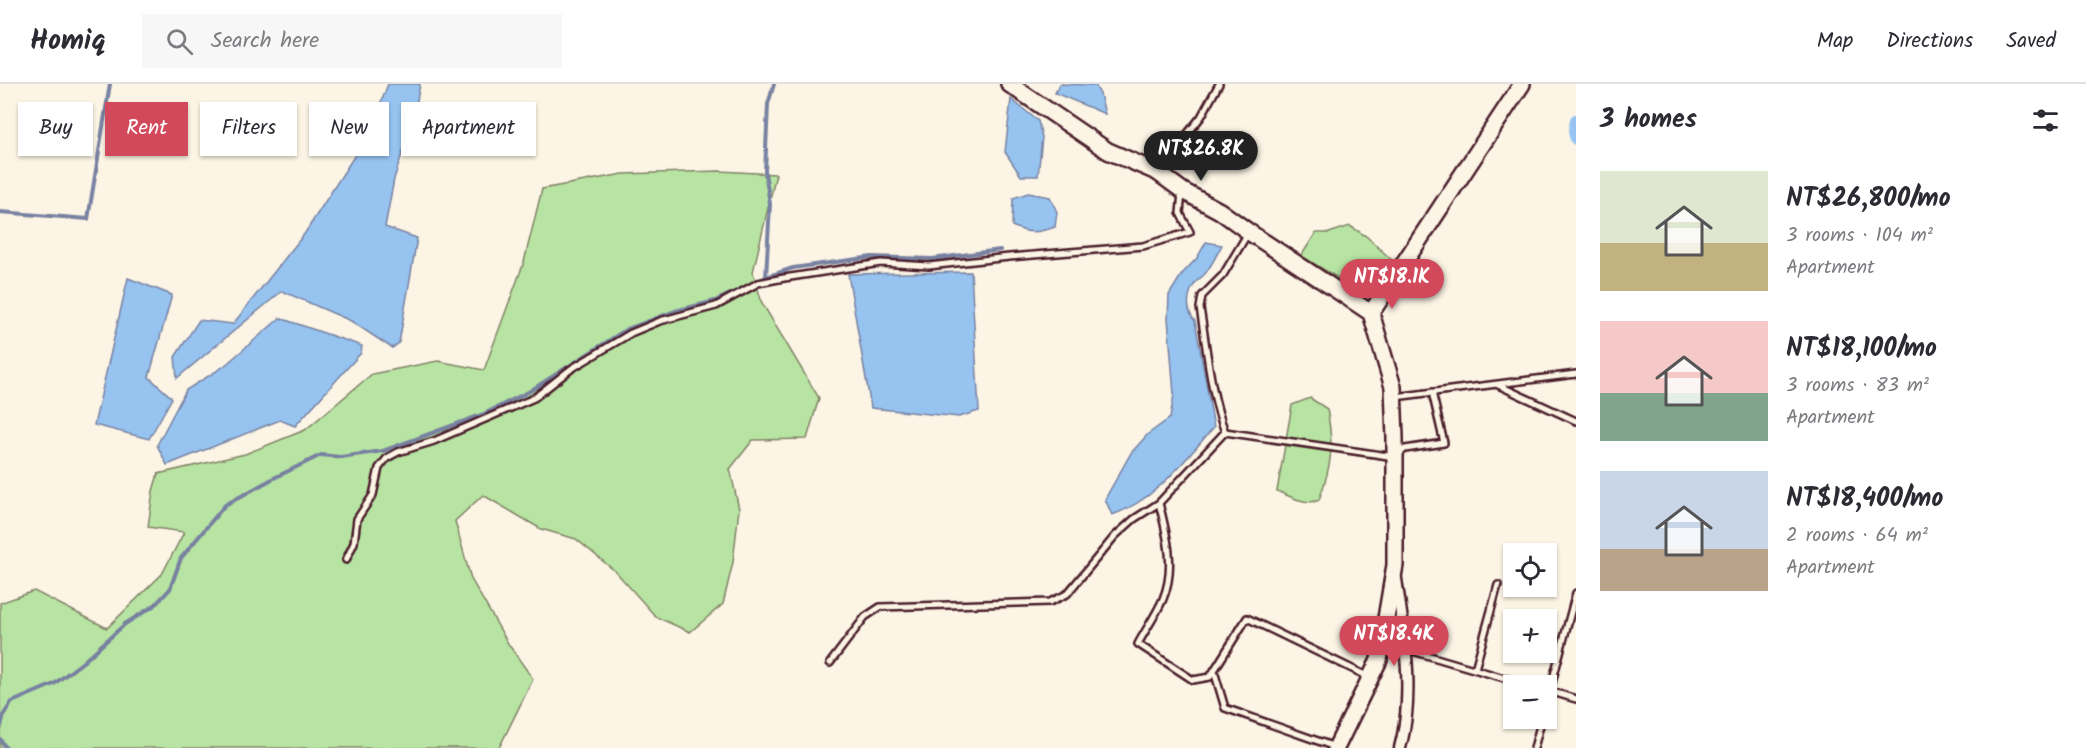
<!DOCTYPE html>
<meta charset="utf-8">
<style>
:root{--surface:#fff;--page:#f7f7f7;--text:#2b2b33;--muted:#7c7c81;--line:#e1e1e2;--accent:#d1495b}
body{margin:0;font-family:Kalam,sans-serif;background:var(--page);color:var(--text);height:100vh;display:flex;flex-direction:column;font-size:22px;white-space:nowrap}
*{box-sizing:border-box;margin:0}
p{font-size:20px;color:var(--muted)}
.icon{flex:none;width:33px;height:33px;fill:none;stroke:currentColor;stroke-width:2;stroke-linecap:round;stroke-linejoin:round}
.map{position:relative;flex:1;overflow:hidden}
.sheet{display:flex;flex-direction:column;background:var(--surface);width:510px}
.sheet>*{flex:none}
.hud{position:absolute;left:18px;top:18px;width:570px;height:54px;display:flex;gap:12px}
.tools{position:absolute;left:1503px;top:459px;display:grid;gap:12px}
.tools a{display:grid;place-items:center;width:54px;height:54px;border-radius:0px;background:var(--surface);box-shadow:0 2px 4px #0004;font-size:30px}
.price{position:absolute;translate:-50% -51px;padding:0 14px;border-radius:21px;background:var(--accent);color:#fff;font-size:20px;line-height:39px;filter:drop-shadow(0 2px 3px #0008)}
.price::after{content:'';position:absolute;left:50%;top:36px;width:18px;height:14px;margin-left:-9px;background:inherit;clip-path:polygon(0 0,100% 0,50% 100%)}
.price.active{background:#222;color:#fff}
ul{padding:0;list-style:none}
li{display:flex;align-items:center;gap:18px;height:150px;padding:0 24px}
li span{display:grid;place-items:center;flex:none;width:168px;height:120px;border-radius:0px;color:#555}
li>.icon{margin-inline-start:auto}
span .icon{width:72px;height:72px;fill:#fffc;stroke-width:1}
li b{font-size:26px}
h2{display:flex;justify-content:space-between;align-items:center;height:72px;padding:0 24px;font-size:26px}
.tag{padding:0 21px;border-radius:0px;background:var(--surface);box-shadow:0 2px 4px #0004;font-size:21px;line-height:54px}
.tag.active{background:var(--accent);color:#fff}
header{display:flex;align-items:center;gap:36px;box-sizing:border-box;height:84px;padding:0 30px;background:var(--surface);border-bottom:2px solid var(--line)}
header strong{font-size:28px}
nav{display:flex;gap:33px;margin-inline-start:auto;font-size:21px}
.search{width:420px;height:54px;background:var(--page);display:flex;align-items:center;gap:15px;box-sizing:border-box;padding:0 21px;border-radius:0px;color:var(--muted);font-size:22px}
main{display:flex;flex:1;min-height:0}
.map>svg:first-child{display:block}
.green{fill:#b7e4a2;stroke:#808266;stroke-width:1.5}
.water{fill:#96c3f0;stroke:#7881a1;stroke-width:1.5}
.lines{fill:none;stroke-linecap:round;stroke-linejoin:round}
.stream{stroke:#7881a1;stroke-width:4}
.canal{stroke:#96c3f0;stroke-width:12}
.lane-casing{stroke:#4a1f2b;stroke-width:10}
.street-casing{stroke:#4a1f2b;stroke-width:15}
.secondary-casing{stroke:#4a1f2b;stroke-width:20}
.lane{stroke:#fcf5e5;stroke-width:5}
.street{stroke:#fcf5e5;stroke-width:10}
.secondary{stroke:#fcf5e5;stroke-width:15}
</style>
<header>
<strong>Homiq</strong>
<div class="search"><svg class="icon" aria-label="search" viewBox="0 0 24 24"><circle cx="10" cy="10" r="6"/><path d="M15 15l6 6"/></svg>Search here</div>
<nav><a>Map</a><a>Directions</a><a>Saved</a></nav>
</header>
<main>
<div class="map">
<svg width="1576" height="664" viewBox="0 0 1576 664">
<rect width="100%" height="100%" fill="#fcf5e5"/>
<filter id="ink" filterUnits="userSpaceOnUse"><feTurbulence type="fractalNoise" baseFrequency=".0167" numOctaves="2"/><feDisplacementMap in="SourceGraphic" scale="12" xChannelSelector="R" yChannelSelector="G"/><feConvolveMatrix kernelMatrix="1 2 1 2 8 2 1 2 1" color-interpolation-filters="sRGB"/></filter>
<g filter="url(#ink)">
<path class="green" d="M719,87l57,3 -23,98 9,31 57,95 -12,41 -54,1 -23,29 9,40 -6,53 -10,42 -33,28 -34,-15 -40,-45 -40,-33 -35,-10 -58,-34 -28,26 16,58 38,66 24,34 -34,69h-499v-145l34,-12 73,37 55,-54 22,-42 -36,-5 5,-36 5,-17 87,-20 60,-24 67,-56 66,-13 46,9 40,-108 18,-73 81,-15z
M1350,142l16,10 28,26 -24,32 -10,-3 -59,-35 15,-23h13z
M1310,314l17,11c7,38 5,55 -8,91 -12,6 -30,-4 -42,-9l15,-86z"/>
<path class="water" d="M388,0h32l-6,33 -20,62 -9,48 32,11 -18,105 -7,5 -41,-27 -69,-30 -105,87 -2,-21 24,-37 34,4 72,-91 64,-100z
M1060,0l35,1 5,9 5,20 -50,-21z
M1011,15l27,22 4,16 -4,39h-17l-16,-24z
M1028,109l22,4 7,15 -2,15c-17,6 -27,7 -43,-1l1,-28z
M1206,158l16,3c-5,9 -9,18 -15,26 -2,5 -7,6 -10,10 -10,11 -12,29 -2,40l19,106c-30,34 -58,73 -102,88l-7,-16 26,-46 17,-19 22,-16 4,-24 -6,-76 1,-23 13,-21 15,-16z
M971,188l8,139 -20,6 -88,-9 -23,-134z
M128,194l44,17 -23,82 23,21 -23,41 -55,-14z
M280,234l82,28 -1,7 -66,73 -15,-6 -113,45 -10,-20 29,-55 37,-23z"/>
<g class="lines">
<path class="stream" d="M0,128l88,7 22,-135
M766,193l4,-73 -5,-32 3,-68 6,-20
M0,646l4,-16 8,-12 42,-18 29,-22 42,-38 30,-19 15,-16 11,-31 44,-53 49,-27 47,-23 20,2 42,-6 101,-37 46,-23 97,-62 48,-18 40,-10 51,-24 27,-9 79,-11 60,2 68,-9
M0,655l6,9"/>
<path class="canal" d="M1576,36l-2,12 2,7"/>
<g class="lane-casing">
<path id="lane" d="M1158,86l43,-53 18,-33
M1248,149l-25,42 -21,21 -2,12c7,41 10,84 25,124l170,25 10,-8 39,-6 -12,-51
M1498,301l78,36
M1395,313l181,-23
M1159,419c8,32 17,65 4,96 -7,16 -17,30 -25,45l55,36 17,-3 37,-59 122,59
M346,476l8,-17 3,-24 16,-24 6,-27 8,-10 11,-6 36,-11 100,-43 37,-29 60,-36 29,-12 56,-15 42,-23 26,-5 97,-15 48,3 80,-9 134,-11 47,-14 -10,-19 2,-20
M1383,556l23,9 125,37
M830,579l35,-46 15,-10 170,-5 17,-8 48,-58 19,-17 25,-16 66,-71
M1475,585l23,-84
M1214,587l11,37 110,39
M1546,606l30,9
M1546,621l30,-112
M1534,664l8,-30"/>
</g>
<g class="street-casing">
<path id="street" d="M1396,495c8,55 19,114 4,169"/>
</g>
<g class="secondary-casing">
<path id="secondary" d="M1009,0l99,67 49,21 26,19 37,20 29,21 122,81
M1336,664l43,-88 16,-95v-127l-2,-51 -22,-74 151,-229"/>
</g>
<use href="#lane" class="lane"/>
<use href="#street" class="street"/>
<use href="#secondary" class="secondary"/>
</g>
</g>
</svg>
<div class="tools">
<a><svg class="icon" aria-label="locate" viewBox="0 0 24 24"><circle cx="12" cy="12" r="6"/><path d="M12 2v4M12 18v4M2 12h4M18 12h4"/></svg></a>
<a>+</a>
<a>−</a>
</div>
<b class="price active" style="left:1201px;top:98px">NT$26.8K</b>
<b class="price" style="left:1392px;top:226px">NT$18.1K</b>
<b class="price" style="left:1394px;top:583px">NT$18.4K</b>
<div class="hud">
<a class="tag">Buy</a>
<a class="tag active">Rent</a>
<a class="tag">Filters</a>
<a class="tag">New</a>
<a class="tag">Apartment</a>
</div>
</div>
<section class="sheet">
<h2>3 homes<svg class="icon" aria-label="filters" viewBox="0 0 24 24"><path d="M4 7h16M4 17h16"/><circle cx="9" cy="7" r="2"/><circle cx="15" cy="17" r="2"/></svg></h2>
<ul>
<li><span style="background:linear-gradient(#dfe7d0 60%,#c2b280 0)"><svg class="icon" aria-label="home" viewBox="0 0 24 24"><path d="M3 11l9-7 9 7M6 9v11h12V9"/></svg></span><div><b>NT$26,800/mo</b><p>3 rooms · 104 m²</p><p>Apartment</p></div></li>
<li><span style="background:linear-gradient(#f6c9c9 60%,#7fa58c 0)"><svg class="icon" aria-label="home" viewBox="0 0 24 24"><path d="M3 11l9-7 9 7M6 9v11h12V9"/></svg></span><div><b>NT$18,100/mo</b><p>3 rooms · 83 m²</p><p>Apartment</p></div></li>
<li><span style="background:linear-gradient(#c9d6e8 65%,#b9a48a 0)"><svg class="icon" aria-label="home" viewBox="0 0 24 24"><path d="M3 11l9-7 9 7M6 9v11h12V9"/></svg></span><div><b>NT$18,400/mo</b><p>2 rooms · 64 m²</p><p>Apartment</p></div></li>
</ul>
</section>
</main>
